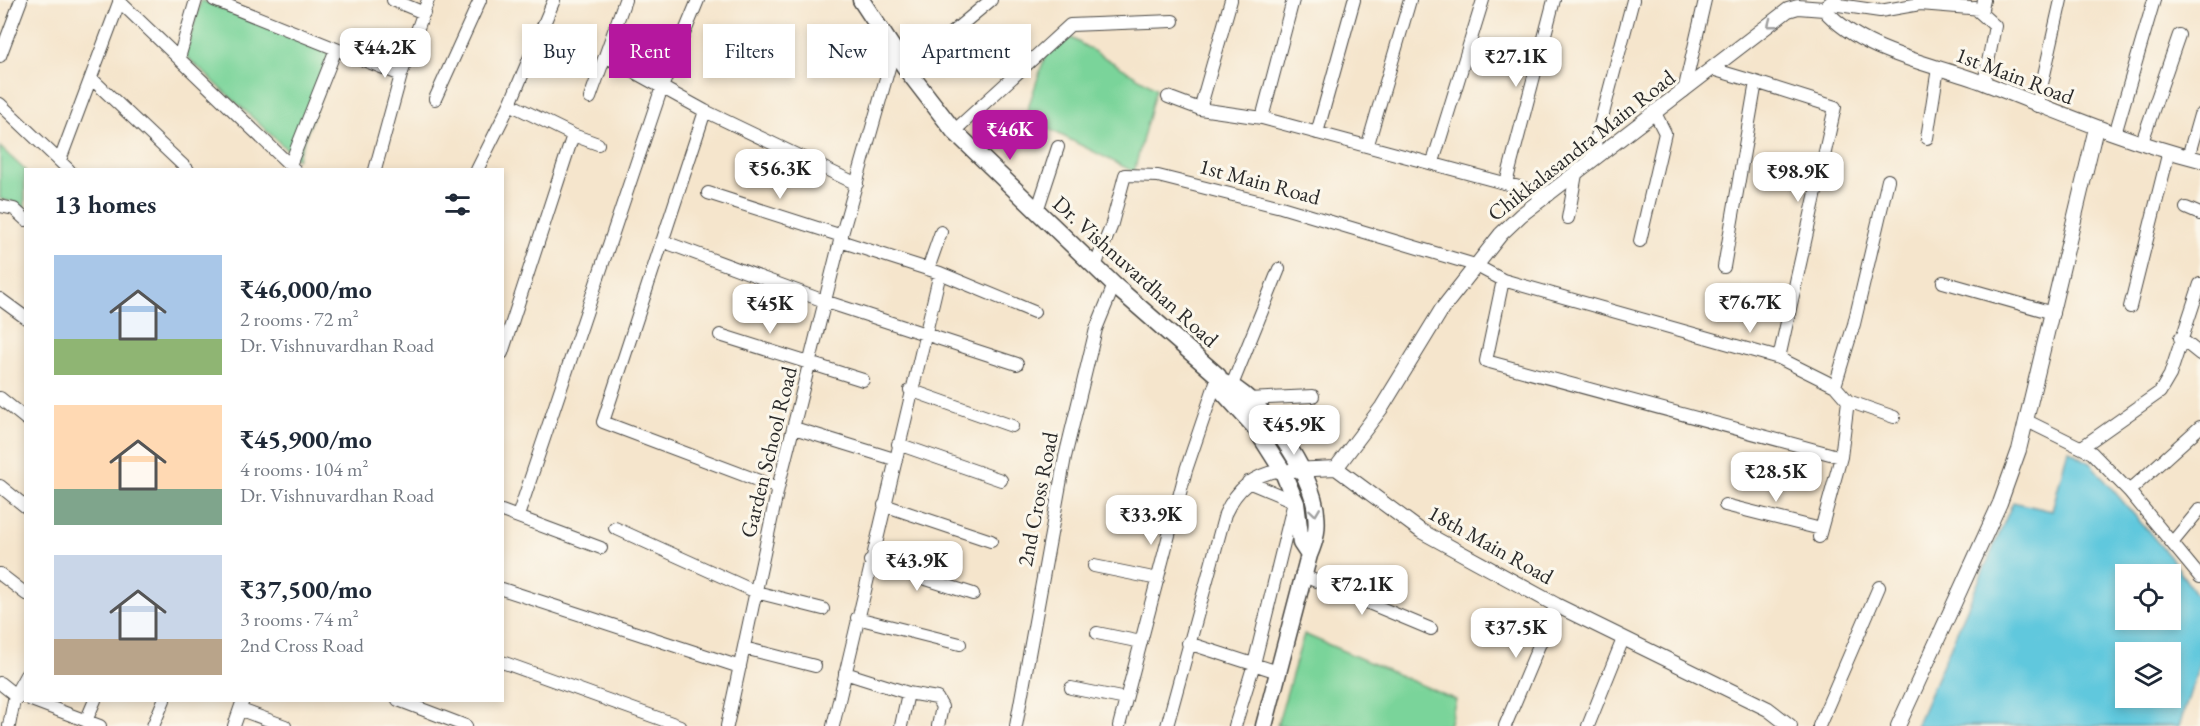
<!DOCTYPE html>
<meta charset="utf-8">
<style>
:root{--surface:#fff;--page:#f6f6f7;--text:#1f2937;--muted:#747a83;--accent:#b5179e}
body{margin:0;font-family:"EB Garamond",serif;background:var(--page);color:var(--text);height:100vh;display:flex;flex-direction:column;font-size:22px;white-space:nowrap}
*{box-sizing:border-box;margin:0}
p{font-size:20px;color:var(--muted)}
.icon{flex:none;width:33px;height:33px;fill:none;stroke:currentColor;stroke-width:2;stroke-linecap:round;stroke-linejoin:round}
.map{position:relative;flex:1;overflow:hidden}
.sheet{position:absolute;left:24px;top:168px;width:480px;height:534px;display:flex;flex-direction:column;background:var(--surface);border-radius:0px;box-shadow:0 3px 9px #0003}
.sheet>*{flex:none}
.hud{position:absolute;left:522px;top:24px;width:570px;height:54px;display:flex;gap:12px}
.buttons{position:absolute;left:2115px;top:564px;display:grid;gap:12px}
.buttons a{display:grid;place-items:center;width:66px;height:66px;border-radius:0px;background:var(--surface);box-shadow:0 3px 9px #0003;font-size:30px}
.price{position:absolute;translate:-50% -51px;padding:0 14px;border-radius:12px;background:#fff;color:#222;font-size:20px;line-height:39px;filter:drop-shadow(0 2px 3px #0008)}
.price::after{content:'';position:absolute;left:50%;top:36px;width:18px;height:14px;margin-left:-9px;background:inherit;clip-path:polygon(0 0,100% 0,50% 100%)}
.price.active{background:var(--accent);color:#fff}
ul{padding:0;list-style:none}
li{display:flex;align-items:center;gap:18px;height:150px;padding:0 30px}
li span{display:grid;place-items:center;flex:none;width:168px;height:120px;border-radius:0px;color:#555}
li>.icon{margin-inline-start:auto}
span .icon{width:72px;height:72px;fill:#fffc;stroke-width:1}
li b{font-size:26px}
h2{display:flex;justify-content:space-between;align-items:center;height:72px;padding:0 30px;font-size:26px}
.tag{padding:0 21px;border-radius:0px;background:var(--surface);box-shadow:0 3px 9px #0003;font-size:21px;line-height:54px}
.tag.active{background:var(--accent);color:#fff}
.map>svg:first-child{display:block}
.green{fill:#7ad49a;stroke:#528062;stroke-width:1.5}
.water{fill:#60c8dd;stroke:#467a84;stroke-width:1.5;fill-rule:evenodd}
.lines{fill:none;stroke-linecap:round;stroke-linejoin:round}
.minor-casing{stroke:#494743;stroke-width:14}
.tertiary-casing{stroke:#494743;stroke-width:16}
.secondary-casing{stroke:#494743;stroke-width:19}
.minor{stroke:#fff;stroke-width:12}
.tertiary{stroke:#fff;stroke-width:14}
.secondary{stroke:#fff;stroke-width:16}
.oneway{stroke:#a0a0a0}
.labels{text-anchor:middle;stroke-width:6;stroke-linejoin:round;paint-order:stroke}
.street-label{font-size:22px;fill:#2b2b2b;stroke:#fbf7ec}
</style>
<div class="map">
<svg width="2200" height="726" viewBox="0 0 2200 726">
<rect width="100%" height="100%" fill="#fbf7ec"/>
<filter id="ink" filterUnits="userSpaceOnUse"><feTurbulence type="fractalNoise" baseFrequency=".0167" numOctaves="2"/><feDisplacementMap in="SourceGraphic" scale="12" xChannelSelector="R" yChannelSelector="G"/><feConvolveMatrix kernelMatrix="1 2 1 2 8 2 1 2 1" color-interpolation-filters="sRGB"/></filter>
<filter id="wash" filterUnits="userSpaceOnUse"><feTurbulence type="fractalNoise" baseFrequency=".008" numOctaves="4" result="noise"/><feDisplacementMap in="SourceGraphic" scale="24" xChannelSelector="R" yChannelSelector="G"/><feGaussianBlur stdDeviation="1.35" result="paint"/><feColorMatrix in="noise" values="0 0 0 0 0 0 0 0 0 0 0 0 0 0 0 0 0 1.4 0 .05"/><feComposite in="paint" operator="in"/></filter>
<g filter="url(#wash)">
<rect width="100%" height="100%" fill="#f5e5cc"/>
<path class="green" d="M201,0l135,56 -39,103 -112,-104z
M1068,36l88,52 -22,84 -109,-55 22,-67z
M0,147l25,23v42l-10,-9 -15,-4z
M1304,634l152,66 -7,26h-172z"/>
<path class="water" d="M2068,449l23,15 80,94 29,43v62l-21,63h-263l97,-224 39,9zM2126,574h44v46h-44zM2126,652h44v46h-44z"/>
</g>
<g filter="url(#ink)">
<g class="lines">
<g class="minor-casing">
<path id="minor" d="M214,0l187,75
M393,0l31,13
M1231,0l-31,109 62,9 287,77
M119,1l176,169
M1832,4l48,7 40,-7 62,5 2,-9
M1975,8l20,18 -11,57
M0,56l21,-56
M605,56l100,55 152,73
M179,58l17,-58
M1712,69l44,13 -32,185
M907,70l84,-70
M91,78l97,92
M1756,82l79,25 -56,251
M1684,91l21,-91
M1168,97l32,12
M590,98l35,-98
M435,99l45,-99
M0,104l69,66
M2037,106l24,-106
M705,111l-102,311 175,66
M1262,118l31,-118
M954,131l116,-106 103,-4
M1317,133l37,-133
M2115,134l39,-134
M573,135l25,9
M1927,138l11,-70
M2142,142l37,-107
M1368,144l42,-144
M2188,157l12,-42
M60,160l60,-160
M1433,162l50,-162
M1590,163l43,-163
M290,165l46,-116
M375,170l26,-95 27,-75
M477,170l33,-66 44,-104
M1506,183l48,-183
M708,193l134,43
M0,206l14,3 12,11
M2186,208l14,6
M1037,211l21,-64
M1568,218l8,-44
M662,241l165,61 190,62
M840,241l100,32 94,39
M1640,241l25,-108 -10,-20
M1095,266l16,-39 14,-52 33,1 123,31 194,58 28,15 276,78 56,28 13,15 -7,56 -22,80
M928,269l13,-37
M1503,280l-17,81 355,96
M1943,282l110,31
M0,299l26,19
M2130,307l39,-156
M720,335l143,45
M2180,338l20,16
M502,353l71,-218 -63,-31
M1232,385l47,-116
M1835,386l19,-62 34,-144
M910,390l102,36
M0,398l26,21
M1248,399l65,-3
M1848,401l46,16
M2027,421l65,32 37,38 71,86
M794,428l100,31
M898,444l103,36
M2082,447l78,-55 10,-17 30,-91
M0,486l26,21
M2129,491l71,-64
M884,505l107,36
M1725,505l96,24
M502,511l99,37
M518,516l144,-429 36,-87
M615,528l141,64 67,17
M2172,543l28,-34
M870,561l103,33
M1094,566l64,13
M0,574l26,20
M1304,576l127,53
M502,589l238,78
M857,618l103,26
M1097,633l44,9
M1188,643l90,29
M744,648l71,18
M502,662l178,64
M845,673l63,20 29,5 5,9 -4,19
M0,683l15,12 -6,31
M1071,688l55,11
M21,697l-6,-2 11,-20
M31,700l69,26
M398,700l68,26
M241,710l44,16
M86,721l9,-21
M153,726l11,-26
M234,726l9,-26
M727,726l51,-238 62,-247 54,-191
M833,726l107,-453
M901,726l7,-33
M1016,726l49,-269 31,-128 18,-44
M1119,726l67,-256 32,-94
M1167,726l58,-212c12,-26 29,-40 57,-44
M1235,726l19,-62 39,-158 -2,-6 -43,-18
M1505,726l51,-121
M1588,726l35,-87
M1819,726l60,-139"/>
</g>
<g class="tertiary-casing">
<path id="tertiary" d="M1824,9c39,45 108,54 160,74 72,28 141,58 216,77
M1336,468l46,-61 60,-98 59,-75 20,-19 267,-205 10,-3 26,2 11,-9
M1292,470l44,-2 85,63 135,74 212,104 22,17
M1898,726l102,-223 19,-53 77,-322"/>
</g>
<g class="secondary-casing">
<path id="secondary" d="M861,0l46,70 47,61 160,154 104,91 6,17 30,33 28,44 14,33 5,40 8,12
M1222,382c38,13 92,92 94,132 2,16 -1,27 -7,41l-45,171"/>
</g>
<use href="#minor" class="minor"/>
<use href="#tertiary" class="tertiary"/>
<use href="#secondary" class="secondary"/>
</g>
<defs><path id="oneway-chevron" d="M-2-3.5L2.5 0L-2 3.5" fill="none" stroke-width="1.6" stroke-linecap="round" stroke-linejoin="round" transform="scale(1.5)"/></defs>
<g class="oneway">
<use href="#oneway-chevron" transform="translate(1771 24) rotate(142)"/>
<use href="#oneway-chevron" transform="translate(1315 512) rotate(82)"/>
</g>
</g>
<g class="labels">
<g class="street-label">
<text transform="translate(2015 75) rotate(21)" y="8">1st Main Road</text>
<text transform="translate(1581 145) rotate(-38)" y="8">Chikkalasandra Main Road</text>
<text transform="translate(1260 181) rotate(15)" y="8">1st Main Road</text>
<text transform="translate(1136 271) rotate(42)" y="8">Dr. Vishnuvardhan Road</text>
<text transform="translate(768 452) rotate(-76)" y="8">Garden School Road</text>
<text transform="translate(1037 499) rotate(-79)" y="8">2nd Cross Road</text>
<text transform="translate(1491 544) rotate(29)" y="8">18th Main Road</text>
</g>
</g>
</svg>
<div class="buttons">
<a><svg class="icon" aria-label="locate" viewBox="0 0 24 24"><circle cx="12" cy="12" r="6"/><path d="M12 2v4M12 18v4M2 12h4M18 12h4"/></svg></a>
<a><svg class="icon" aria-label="layers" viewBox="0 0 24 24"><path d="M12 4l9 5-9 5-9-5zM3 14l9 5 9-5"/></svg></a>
</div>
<b class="price" style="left:385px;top:79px">₹44.2K</b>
<b class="price" style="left:1516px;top:88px">₹27.1K</b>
<b class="price active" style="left:1010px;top:161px">₹46K</b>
<b class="price" style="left:780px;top:200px">₹56.3K</b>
<b class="price" style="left:1798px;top:203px">₹98.9K</b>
<b class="price" style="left:1750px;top:334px">₹76.7K</b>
<b class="price" style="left:770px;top:335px">₹45K</b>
<b class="price" style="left:1294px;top:456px">₹45.9K</b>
<b class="price" style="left:1776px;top:503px">₹28.5K</b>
<b class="price" style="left:1151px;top:546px">₹33.9K</b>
<b class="price" style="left:917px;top:592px">₹43.9K</b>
<b class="price" style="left:1362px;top:616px">₹72.1K</b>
<b class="price" style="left:1516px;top:659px">₹37.5K</b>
<div class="hud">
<a class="tag">Buy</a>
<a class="tag active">Rent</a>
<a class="tag">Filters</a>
<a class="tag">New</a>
<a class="tag">Apartment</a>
</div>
<section class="sheet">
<h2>13 homes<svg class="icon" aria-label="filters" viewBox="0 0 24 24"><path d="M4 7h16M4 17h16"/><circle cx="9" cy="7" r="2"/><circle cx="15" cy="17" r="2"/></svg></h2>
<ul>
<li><span style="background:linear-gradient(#a9c7e8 70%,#8fb573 0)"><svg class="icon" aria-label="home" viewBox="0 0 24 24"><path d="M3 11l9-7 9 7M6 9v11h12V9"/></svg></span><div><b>₹46,000/mo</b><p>2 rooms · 72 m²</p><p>Dr. Vishnuvardhan Road</p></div></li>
<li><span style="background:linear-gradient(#ffd9b3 70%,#7fa58c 0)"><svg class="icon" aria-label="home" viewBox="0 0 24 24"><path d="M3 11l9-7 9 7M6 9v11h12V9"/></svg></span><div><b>₹45,900/mo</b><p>4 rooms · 104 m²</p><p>Dr. Vishnuvardhan Road</p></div></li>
<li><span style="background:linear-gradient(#c9d6e8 70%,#b9a48a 0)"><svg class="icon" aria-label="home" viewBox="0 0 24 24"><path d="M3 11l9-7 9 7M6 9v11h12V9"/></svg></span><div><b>₹37,500/mo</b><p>3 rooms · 74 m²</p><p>2nd Cross Road</p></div></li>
</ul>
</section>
</div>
